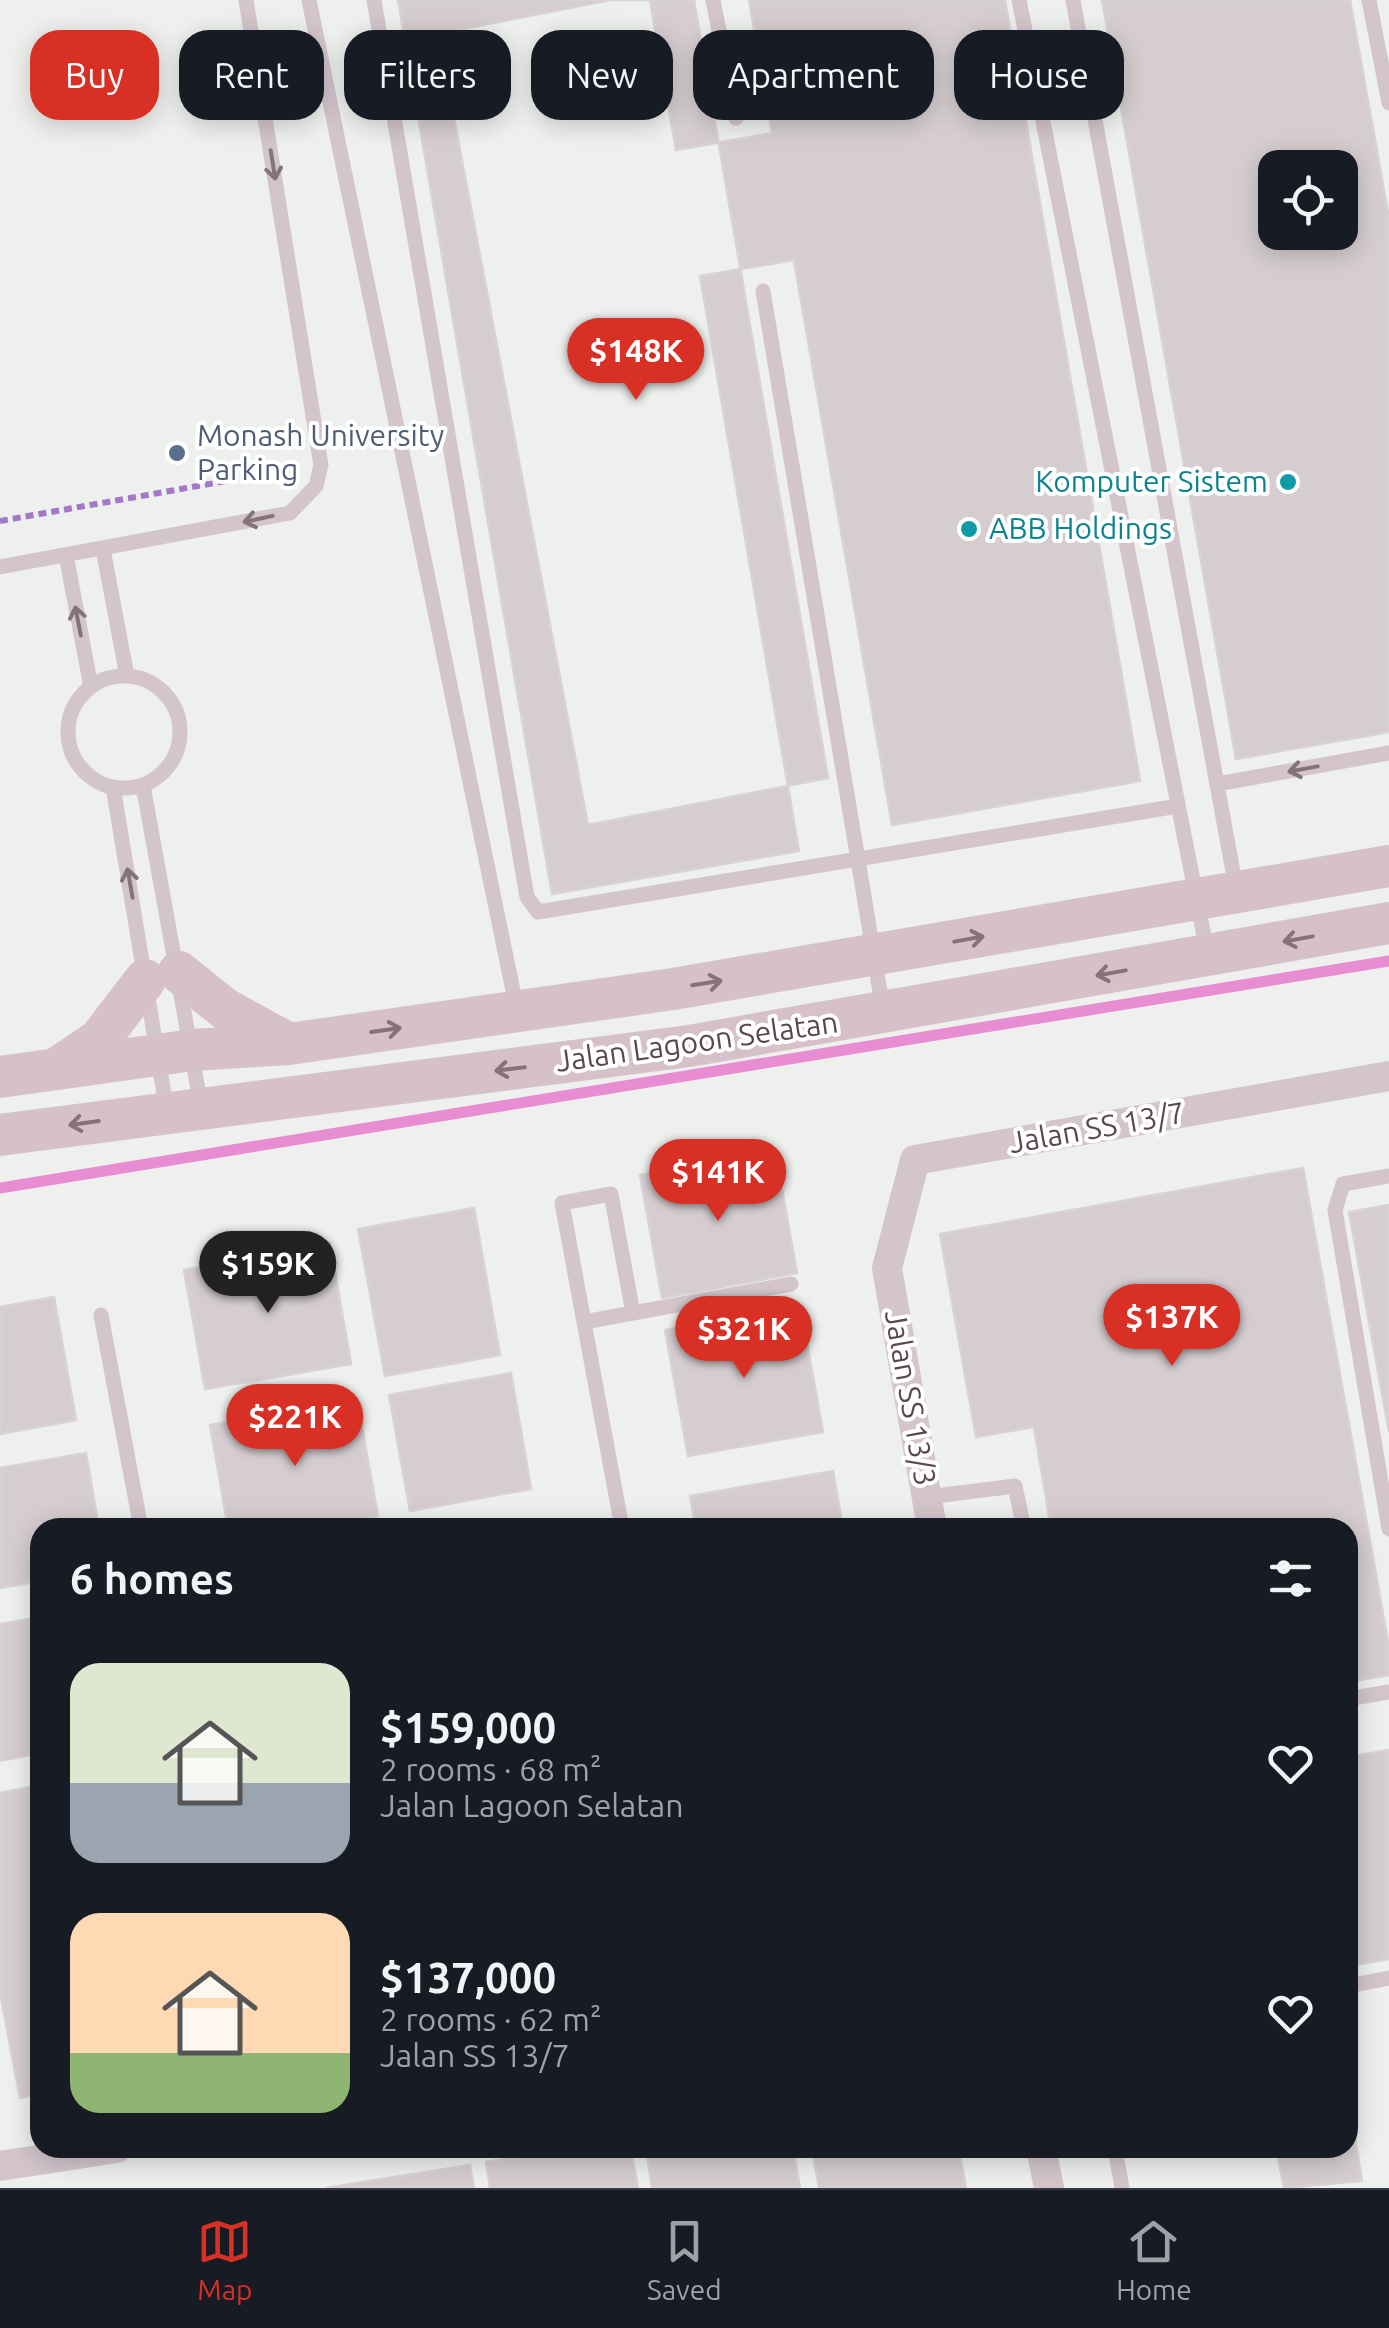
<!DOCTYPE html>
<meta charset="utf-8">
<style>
:root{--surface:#171b24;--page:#20242c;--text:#f1f3f6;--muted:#9ea1a6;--line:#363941;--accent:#d93025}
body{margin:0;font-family:Ubuntu,sans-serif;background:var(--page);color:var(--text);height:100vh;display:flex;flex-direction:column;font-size:38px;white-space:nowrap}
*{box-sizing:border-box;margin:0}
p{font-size:32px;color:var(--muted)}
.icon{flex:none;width:55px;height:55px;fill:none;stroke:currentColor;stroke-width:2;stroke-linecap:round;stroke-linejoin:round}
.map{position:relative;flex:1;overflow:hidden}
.drawer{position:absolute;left:30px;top:1518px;width:1328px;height:640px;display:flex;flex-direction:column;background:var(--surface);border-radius:30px;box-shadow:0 5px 25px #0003}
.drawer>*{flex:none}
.banner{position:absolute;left:30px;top:30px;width:1330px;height:90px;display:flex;gap:20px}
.tools{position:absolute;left:1258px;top:150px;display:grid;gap:20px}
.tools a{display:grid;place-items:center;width:100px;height:100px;border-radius:20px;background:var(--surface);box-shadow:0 5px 25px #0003;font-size:50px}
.price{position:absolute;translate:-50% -85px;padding:0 22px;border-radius:35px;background:var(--accent);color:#fff;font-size:32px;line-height:65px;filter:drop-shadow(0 2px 5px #0008)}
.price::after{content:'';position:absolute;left:50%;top:60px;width:30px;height:22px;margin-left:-15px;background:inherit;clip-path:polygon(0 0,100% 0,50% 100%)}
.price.active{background:#222;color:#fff}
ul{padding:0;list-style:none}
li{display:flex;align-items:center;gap:30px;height:250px;padding:0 40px}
li span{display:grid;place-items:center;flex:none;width:280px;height:200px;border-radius:30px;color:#555}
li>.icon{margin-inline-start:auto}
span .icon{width:120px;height:120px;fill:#fffc;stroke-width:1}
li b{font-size:42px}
h2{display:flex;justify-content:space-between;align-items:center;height:120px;padding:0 40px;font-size:42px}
.tag{padding:0 35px;border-radius:30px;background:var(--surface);box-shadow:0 5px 25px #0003;font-size:35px;line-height:90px}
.tag.active{background:var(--accent);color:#fff}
.dock{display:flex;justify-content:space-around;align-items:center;height:140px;border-top:2px solid var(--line);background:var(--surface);font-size:28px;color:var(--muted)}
.dock a{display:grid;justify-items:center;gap:5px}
.dock .active{color:var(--accent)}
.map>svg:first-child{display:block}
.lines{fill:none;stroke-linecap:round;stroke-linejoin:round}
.stream{stroke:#e88dd2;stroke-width:11}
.building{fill:#d5cdd0;stroke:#d9d2d4;stroke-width:2.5;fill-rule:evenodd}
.path{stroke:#a377c9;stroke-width:6;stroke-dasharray:8 5;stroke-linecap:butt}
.lane{stroke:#d4c5cd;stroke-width:15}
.street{stroke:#d4c5cd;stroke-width:30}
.secondary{stroke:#d6c1cb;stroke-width:42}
.oneway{stroke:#85737c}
.oneway2{stroke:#85727b}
.service-dot{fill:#5c6f8a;stroke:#fff;stroke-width:4}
.culture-dot{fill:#0f9aa8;stroke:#fff;stroke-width:4}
.labels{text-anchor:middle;stroke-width:8;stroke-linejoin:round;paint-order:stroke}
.service-label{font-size:30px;fill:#4e5e75;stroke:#fff;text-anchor:start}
.culture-label{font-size:30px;fill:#0d838f;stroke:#fff;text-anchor:end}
.street-label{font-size:30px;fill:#5a4750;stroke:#fff}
</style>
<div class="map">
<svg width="1389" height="2188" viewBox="0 0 1389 2188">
<rect width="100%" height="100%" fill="#eef0ee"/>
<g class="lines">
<path class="stream" d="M0,1188l1389,-227"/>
</g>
<path class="building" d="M398,0h252l26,150 96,-17 -23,-133h256l135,781 -248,44 -98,-565 -94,16 99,575 -247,43z
M610,0h84l134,778 -240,47 -150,-791z
M1102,0h248l39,218v514l-153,27zM1275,168h65v64h-65z
M775,1150l22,123 -135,25 -22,-123z
M1303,1168l86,479v28l-41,7v-154h-297l-17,-101 -58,10 -36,-203z
M1389,1205v227l-40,-220z
M474,1208l26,147 -115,21 -27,-147z
M330,1243l21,121 -146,25 -21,-119z
M54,1297l22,123 -76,14v-127z
M800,1305l23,127 -135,24 -23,-126z
M511,1373l20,116 -121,22 -21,-116z
M357,1399l21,117 -64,12h-86l-18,-103z
M86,1453l13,75h-59v53l-40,7v-120z
M833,1471l10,57h-147l-6,-32z
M40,1617v136l-40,8v-137z
M1389,1750v209l-41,7v-209z
M40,1785v309l-20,4 -20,-106v-199z
M1348,2096l14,85 -78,7 -8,-40h72z
M574,2148h57l7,40h-148l-4,-26z
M646,2148h147l7,40h-148z
M812,2148h147l7,40h-147z
M470,2165l4,23h-148z"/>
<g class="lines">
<path class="path" d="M0,521l294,-52"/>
<path class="lane" d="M309,0l208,1010
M374,0l153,897 11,15 640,-106
M713,0l23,118
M1019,0l188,951
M1073,0l163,888
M1369,0l20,103
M763,291l120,719
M103,549l24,127
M66,555l25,132
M0,567l290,-54 26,-27 5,-21 -75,-465
M68 732a56 56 0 1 1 112 0a56 56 0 1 1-112 0Z
M1217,784l172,-31
M143,785l58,321
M113,787l54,325
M1389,1176l-46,8 -8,26 54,319
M101,1315l40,213
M584,1322l207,-38
M927,1497l88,-11 9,42
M622,1528l-60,-325 49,-9 22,119
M1348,1699l41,-7
M1348,1986l41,-8
M1115,2148l7,40"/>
<path class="street" d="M932,1528l-45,-260 28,-108 474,-84
M1041,2148l8,40
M0,2166l117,-18"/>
<path class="secondary" d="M179,972l46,37 64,35
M59,1067l40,-27 46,-60
M0,1077l193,-27 96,-6 384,-55 716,-123
M0,1135l689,-89 700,-123"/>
</g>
<defs><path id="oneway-shaft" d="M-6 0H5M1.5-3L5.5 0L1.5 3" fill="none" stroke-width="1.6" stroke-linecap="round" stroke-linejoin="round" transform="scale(2.5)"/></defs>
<g class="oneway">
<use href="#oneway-shaft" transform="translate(273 165) rotate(81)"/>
<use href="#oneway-shaft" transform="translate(258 519) rotate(168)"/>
<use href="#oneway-shaft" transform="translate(78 621) rotate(-101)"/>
<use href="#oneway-shaft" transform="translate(1303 769) rotate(170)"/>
<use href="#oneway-shaft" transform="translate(130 883) rotate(-100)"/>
</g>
<g class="oneway2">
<use href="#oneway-shaft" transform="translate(969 939) rotate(-10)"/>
<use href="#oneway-shaft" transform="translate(1298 939) rotate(170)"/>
<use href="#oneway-shaft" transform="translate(1111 973) rotate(170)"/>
<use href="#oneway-shaft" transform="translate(707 983) rotate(-9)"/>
<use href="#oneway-shaft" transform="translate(386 1030) rotate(-8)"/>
<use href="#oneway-shaft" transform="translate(510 1069) rotate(173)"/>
<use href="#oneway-shaft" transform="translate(84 1123) rotate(172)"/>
</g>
<circle class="service-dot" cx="177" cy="453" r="10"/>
<g class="culture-dot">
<circle cx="1288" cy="482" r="10"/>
<circle cx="969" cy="529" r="10"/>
</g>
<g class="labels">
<g class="service-label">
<text x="197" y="446">Monash University<tspan x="197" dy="34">Parking</tspan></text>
</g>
<g class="culture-label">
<text x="1268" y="492">Komputer Sistem</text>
<text x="989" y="539" text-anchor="start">ABB Holdings</text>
</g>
<g class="street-label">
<text transform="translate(697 1042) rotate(-8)" y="10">Jalan Lagoon Selatan</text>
<text transform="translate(1097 1128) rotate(-10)" y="10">Jalan SS 13/7</text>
<text transform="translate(910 1398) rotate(80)" y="10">Jalan SS 13/3</text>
</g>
</g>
</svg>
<div class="tools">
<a><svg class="icon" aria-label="locate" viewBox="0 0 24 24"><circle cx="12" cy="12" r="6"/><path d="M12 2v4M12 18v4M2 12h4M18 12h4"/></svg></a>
</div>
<b class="price" style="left:636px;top:403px">$148K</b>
<b class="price" style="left:718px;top:1224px">$141K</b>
<b class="price active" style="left:268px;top:1316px">$159K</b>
<b class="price" style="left:1172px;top:1369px">$137K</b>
<b class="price" style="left:744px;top:1381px">$321K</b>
<b class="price" style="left:295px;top:1469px">$221K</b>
<div class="banner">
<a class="tag active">Buy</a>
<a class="tag">Rent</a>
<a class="tag">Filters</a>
<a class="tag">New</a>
<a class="tag">Apartment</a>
<a class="tag">House</a>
</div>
<section class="drawer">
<h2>6 homes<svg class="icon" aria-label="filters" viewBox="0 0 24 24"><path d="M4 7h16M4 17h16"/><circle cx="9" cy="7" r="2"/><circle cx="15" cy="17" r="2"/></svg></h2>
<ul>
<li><span style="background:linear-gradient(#dfe7d0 60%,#9aa5b1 0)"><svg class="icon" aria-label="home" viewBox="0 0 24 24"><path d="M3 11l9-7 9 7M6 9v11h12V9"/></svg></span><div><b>$159,000</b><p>2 rooms · 68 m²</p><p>Jalan Lagoon Selatan</p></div><svg class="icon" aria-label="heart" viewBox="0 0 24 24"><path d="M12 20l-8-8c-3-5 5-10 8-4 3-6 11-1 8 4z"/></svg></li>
<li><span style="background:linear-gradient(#ffd9b3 70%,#8fb573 0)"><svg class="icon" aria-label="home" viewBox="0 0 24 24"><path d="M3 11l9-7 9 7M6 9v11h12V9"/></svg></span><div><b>$137,000</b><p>2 rooms · 62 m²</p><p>Jalan SS 13/7</p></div><svg class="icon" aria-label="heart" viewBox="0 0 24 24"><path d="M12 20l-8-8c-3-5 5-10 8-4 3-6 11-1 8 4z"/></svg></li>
</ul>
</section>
</div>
<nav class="dock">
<a class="active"><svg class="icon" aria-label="map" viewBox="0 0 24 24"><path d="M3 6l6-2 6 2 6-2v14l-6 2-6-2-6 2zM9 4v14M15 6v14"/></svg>Map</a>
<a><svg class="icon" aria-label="saved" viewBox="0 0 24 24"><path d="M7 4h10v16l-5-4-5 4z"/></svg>Saved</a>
<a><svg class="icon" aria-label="home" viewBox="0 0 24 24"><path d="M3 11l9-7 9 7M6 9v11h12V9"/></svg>Home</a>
</nav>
